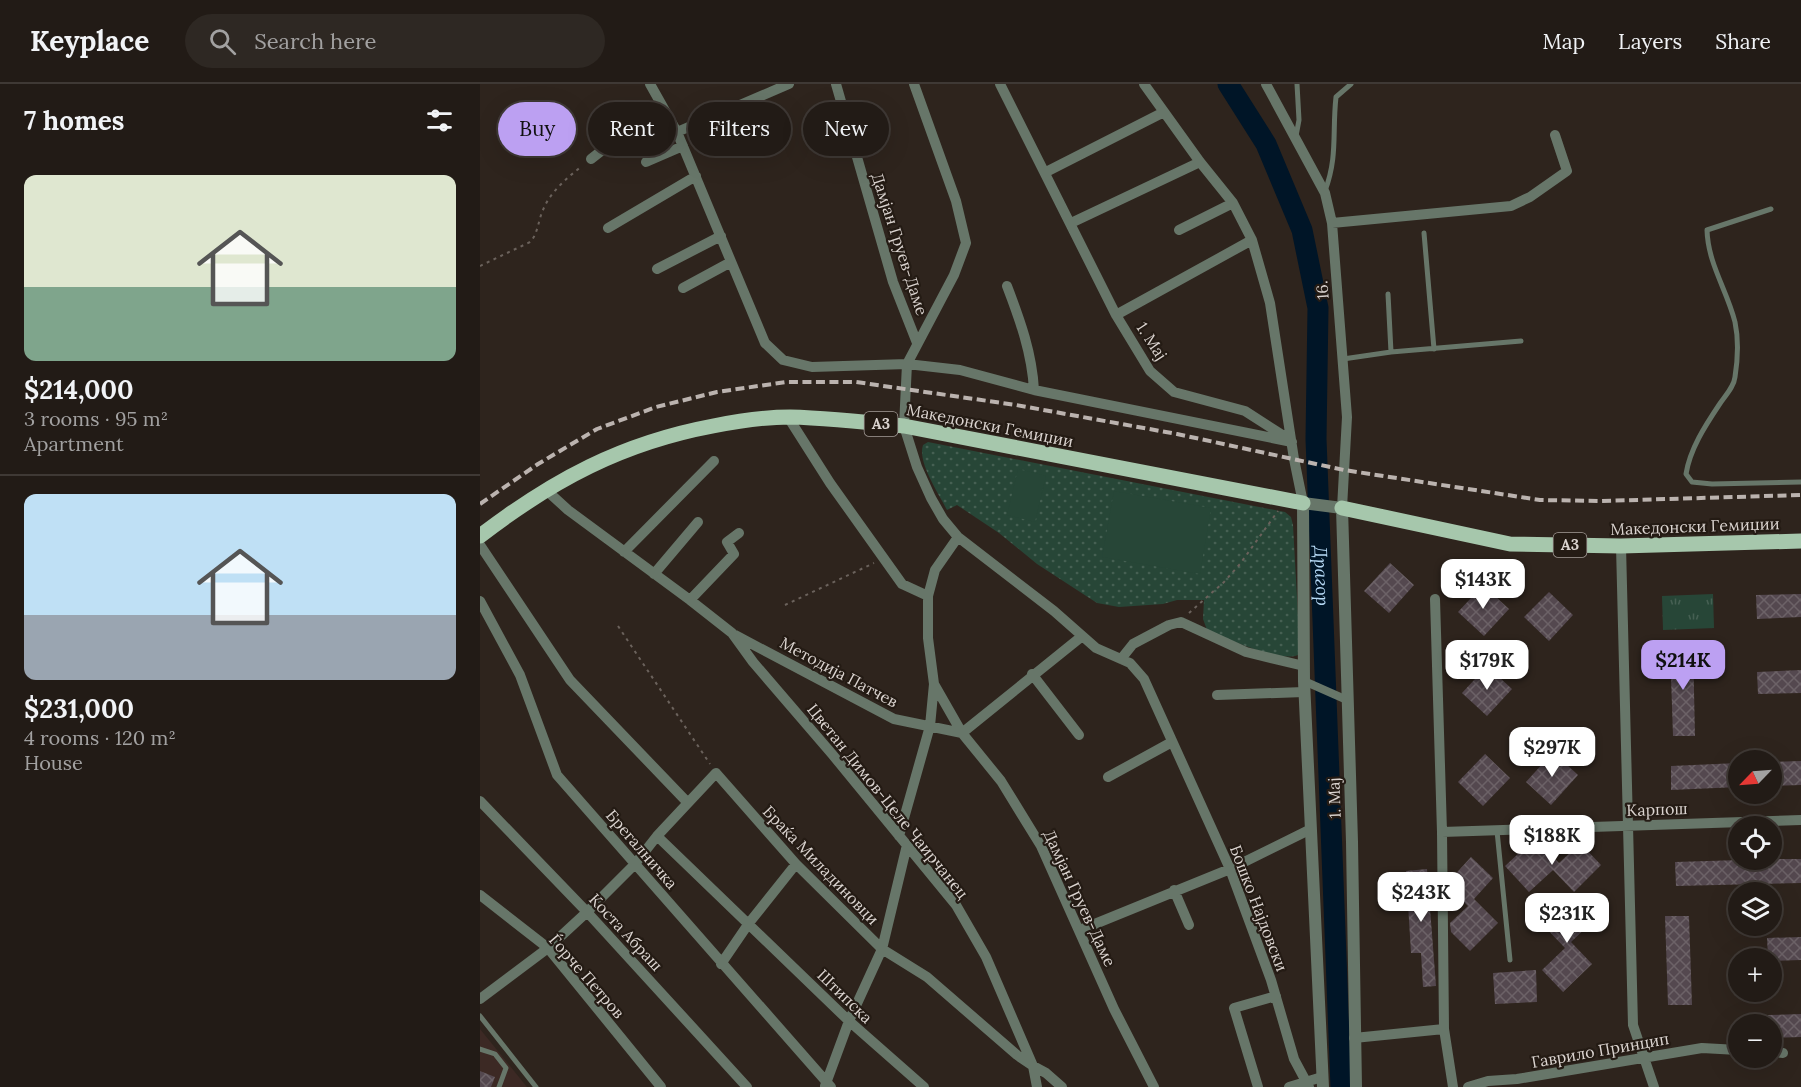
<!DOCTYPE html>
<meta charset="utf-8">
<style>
:root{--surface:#221b16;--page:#2e2823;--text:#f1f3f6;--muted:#a2a1a1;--line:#3f3935;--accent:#bca0f2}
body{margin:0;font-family:Lora,serif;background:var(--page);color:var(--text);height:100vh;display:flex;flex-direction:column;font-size:22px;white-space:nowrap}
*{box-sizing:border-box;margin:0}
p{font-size:20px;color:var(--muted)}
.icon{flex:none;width:33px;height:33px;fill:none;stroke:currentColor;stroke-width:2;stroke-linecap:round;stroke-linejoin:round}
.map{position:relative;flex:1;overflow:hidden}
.sheet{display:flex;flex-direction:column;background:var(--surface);width:480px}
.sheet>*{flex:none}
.guide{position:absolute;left:18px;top:18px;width:570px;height:54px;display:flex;gap:12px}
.needle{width:39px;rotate:245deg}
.tools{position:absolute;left:1248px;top:666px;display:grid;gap:12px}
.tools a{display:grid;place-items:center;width:54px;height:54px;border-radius:50%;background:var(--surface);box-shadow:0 6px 24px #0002,0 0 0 2px var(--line);font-size:30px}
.price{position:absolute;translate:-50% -51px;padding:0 14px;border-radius:12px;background:#fff;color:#222;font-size:20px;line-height:39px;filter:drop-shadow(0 2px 3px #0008)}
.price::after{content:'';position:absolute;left:50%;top:36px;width:18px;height:14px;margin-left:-9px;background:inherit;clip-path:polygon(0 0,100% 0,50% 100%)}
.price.current{background:var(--accent);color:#111}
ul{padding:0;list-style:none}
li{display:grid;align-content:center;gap:12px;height:318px;padding:0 24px}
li+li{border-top:2px solid var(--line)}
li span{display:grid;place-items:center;height:186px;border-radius:12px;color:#555}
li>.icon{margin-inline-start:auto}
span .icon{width:108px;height:108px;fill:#fffc;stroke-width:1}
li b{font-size:26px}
h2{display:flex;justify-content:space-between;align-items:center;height:72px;padding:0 24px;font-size:26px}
.tag{padding:0 21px;border-radius:27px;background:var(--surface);box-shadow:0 6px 24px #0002,0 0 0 2px var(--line);font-size:21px;line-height:54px}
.tag.current{background:var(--accent);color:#111}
header{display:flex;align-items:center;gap:36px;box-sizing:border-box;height:84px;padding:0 30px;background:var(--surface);border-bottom:2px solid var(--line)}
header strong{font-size:28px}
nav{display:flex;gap:33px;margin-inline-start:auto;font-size:21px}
.search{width:420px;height:54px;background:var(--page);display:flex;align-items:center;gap:15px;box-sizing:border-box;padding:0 21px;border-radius:33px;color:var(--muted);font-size:22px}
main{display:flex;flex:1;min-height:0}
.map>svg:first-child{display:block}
.education{fill:#3c2924}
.grass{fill:url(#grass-dots)}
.park{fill:url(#park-tufts)}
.pitch{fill:#274637}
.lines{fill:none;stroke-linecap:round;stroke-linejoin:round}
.river{stroke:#001527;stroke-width:21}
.building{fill:url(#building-cross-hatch)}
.path{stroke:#6b625c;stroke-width:2;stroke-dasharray:3 4.5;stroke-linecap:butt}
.service{stroke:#677669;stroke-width:5}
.pedestrian{stroke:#677669;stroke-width:8}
.minor{stroke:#677669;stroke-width:10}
.tertiary{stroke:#677669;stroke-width:12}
.primary{stroke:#a6c7ac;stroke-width:15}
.rail{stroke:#bbb3af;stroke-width:4;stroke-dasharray:9 4.5;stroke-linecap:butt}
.labels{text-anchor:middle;stroke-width:4.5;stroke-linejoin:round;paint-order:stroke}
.shield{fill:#241b14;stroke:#a49c98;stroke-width:1.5}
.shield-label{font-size:15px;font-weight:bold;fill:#dbd4d0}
.street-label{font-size:16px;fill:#dbd4d0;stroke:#241b14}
.water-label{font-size:18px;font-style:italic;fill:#b5d9f5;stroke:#241b14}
</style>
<header>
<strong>Keyplace</strong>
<div class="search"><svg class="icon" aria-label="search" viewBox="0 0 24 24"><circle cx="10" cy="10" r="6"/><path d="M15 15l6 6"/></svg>Search here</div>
<nav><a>Map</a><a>Layers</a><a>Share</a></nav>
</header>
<main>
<section class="sheet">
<h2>7 homes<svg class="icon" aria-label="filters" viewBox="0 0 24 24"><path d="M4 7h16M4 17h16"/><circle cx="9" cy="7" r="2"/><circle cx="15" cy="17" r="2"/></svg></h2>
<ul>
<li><span style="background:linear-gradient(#dfe7d0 60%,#7fa58c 0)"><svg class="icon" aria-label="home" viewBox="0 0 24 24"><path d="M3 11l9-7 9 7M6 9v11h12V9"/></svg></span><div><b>$214,000</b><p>3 rooms · 95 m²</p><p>Apartment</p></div></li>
<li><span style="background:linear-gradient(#bfe0f5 65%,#9aa5b1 0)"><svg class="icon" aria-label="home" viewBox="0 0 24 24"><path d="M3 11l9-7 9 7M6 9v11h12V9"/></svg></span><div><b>$231,000</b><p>4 rooms · 120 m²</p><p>House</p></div></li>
</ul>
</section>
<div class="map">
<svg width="1321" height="1003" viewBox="0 0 1321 1003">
<defs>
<pattern id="grass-dots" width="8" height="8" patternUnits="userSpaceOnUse" patternTransform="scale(1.5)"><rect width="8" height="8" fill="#274637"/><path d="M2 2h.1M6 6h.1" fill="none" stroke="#466053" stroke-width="1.8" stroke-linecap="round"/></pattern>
<pattern id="park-tufts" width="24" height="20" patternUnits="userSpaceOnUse" patternTransform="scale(1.5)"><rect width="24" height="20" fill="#274637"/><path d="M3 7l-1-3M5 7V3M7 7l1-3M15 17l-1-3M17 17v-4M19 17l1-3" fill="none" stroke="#466053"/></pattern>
<pattern id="building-cross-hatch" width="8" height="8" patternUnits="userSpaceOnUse" patternTransform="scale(1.5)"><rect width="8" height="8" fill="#54484f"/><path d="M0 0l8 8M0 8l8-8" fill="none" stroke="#6c6267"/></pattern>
</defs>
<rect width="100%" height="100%" fill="#2e241d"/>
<path class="education" d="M0,945l47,58h-47z"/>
<path class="grass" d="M448,358l357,70 6,5 2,8 7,127 -2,3c-19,8 -72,-17 -91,-25l-4,-11 1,-19h-27l-14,4 -44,3 -22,-4 -60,-39 -38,-31 -42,-28 -10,5c-8,-16 -30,-48 -24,-65z"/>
<path class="park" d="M1233,510l1,34 -51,2 -1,-34z"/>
<path class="pitch" d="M538,385l28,7 -11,46 -28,-7z
M634,407l97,17 -11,66 -98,-17z"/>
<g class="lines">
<path class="river" id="s1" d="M748,0l38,60 36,86 16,78 -2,131 25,648"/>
</g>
<path class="building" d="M910,479l24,22 -25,28 -25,-22z
M1003,501l26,24 -25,27 -26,-24z
M1069,508l24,23 -24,26 -25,-24z
M1321,510v23l-44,2 -1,-24z
M1213,562l2,90h-22l-3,-89z
M1007,582l25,23 -25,27 -25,-23z
M1321,586v23l-43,1 -1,-22z
M1073,668l25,23 -27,30 -25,-23z
M1005,670l25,24 -27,28 -25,-24z
M1321,677v24l-29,1v-24z
M1258,679v24l-67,3v-24z
M1055,754l24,25 21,-20 21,22 -27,27 -21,-22 -24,22 -24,-26z
M991,773l22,21 -19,21 24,24 -28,28 -19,-19 -1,-9 18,-17 -18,-17v-9z
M1292,775h29v24l-125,3 -1,-24z
M947,785l9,117 -13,1 -2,-34h-10l-5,-82z
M1089,813l23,25 -21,20 21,22 -29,28 -21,-22 23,-22 -24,-25z
M1185,832h24l3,89h-24z
M1321,853v23l-29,1v-3h-4l-1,-20z
M1056,886l1,32 -42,2 -2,-31z
M1321,930v23l-29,1v-14h-3l-1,-9z
M0,987l15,6 -4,10h-11z"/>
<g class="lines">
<path class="path" d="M0,182l50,-24c8,-8 8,-21 13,-32 7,-18 24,-32 39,-44
M305,521l89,-42
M709,529l35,-31 16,-18 38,-53
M138,542l92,138"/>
<path class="service" d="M816,52l3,-16 -2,-36
M845,107c13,-35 7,-58 11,-94l15,-13
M1291,125l-64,21c1,34 20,60 28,92 4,19 3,36 0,55 -1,10 -10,19 -16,28 -14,21 -29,44 -33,69l6,8 20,2 89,-2
M944,149l10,116
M908,210l3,58
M863,275l48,-7 130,-11
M1017,747l13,129
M0,932l56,71
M0,965l15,5 11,14 -7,19"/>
<path class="pedestrian" d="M824,597l43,19"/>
<path class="minor" d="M170,0l27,48 88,211 18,17 29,7 95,-3 53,6 74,20 258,52
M356,0l57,198 24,61
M434,0l42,117 10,42 -12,32 -47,89 -3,62 13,41 14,31 12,21 15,18 -23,33 -7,26v42l6,46 28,49 39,48 40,65 73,163 40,78
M520,0l116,231 34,56 24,21 71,19 42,27
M664,0l56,78 33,41 19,37 18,63 24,156 9,44
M786,0l59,109 7,30 15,194 -5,91
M197,48l112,-48
M111,75l70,-55
M166,78l37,-16
M566,88l118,-60
M591,139l129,-61
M852,139l179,-17 19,-9 37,-26 -12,-36
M128,144l88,-52
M699,146l54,-27
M177,185l64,-33
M527,202c13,34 25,67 27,104
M203,204l48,-26
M636,231l136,-75
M308,333l42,66 72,101 26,12
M65,405l23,21 122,90 42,33 21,29 79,92 124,151 30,52 47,109 13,7 16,14
M478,453l96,74 42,37 34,15 14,16 86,190 41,111 23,79 15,28
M0,461l90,135 118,123
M1141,462l12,479 21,62
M144,468l90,-91
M174,490l44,-52
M955,515l7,233 2,197 9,58
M210,516l44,-46 -7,-12 12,-9
M0,517l40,74 37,100 274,312
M255,551l159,84 68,14 119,-96
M641,575l12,-15 36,-19 12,-3 65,30 58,14
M552,590l47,61
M737,611l87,-3
M628,693l64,-35
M0,717l107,111 160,175
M962,748l359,-12
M177,752l192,185 75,66
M419,752l31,-110 4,-42
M694,806l15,35
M0,811l68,53 113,139
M600,846l150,-61 81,-40
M241,880l28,-41 47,-59
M0,915l68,-51 39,-36 48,-48 22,-28 59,-63 80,91 86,85 45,28 90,78 16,11 4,21
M874,954l90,-9
M1292,968l11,1
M345,1002l24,-65 33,-72 25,-104
M778,1003l-24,-79 42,-12
M809,1003l33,-10
M988,1003l20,-6 29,-2 185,-31 36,2"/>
<path class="tertiary" d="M843,1003l-19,-406 -1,-178 39,5 10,334 4,245"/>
<path class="primary" d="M862,424l168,36 111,2 180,-5
M0,452c73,-56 142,-93 233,-110 25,-5 51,-9 77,-9 38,1 76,5 114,9l399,77"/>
<path class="rail" d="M0,420l58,-40 59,-35 59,-22 61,-15 69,-10h70l160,23 161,29 167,36 196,30 61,1 200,-6"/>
</g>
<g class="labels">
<g class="shield">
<rect x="384.5" y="328" width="33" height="24" rx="4.5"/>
<rect x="1073.5" y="449" width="33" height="24" rx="4.5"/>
</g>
<g class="shield-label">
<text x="401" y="345">A3</text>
<text x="1090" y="466">A3</text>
</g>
<g class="street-label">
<text transform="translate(420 160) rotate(72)" y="6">Дамјан Груев-Даме</text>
<text transform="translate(842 206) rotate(-95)" y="6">16.</text>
<text transform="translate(672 257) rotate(57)" y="6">1. Мај</text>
<text transform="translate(510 341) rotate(11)" y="6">Македонски Гемиџии</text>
<text transform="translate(1215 442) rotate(-2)" y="6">Македонски Гемиџии</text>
<text transform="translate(359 588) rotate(28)" y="6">Методија Патчев</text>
<text transform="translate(854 714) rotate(-92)" y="6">1. Мај</text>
<text transform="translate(408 717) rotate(51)" y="6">Цветан Димов-Целе Чаирчанец</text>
<text transform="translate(1177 725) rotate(-2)" y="6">Карпош</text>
<text transform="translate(162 765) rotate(49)" y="6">Брегалничка</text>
<text transform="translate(341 781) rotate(46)" y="6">Браќа Миладиновци</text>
<text transform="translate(600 814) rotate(65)" y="6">Дамјан Груев-Даме</text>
<text transform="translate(779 824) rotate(69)" y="6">Бошко Најдовски</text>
<text transform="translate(146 848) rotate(47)" y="6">Коста Абраш</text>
<text transform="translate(107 892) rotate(49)" y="6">Ѓорче Петров</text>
<text transform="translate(365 912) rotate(44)" y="6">Штипска</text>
<text transform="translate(1120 966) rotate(-10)" y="6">Гаврило Принцип</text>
</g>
<g class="water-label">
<text dy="6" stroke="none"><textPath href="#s1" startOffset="512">Драгор</textPath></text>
</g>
</g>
</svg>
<div class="tools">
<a><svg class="needle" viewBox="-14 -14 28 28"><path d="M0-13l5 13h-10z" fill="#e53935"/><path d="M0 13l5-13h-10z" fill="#a2a1a1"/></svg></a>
<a><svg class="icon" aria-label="locate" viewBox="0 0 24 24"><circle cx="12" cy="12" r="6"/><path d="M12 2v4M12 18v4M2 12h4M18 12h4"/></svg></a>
<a><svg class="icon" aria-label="layers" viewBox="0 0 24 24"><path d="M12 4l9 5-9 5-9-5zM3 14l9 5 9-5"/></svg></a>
<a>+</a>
<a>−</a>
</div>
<b class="price" style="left:1003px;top:526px">$143K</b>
<b class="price" style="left:1007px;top:607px">$179K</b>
<b class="price current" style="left:1203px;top:607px">$214K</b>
<b class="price" style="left:1072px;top:694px">$297K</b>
<b class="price" style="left:1072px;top:782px">$188K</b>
<b class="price" style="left:941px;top:839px">$243K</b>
<b class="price" style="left:1087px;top:860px">$231K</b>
<div class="guide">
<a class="tag current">Buy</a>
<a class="tag">Rent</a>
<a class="tag">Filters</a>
<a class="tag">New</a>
</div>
</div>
</main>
